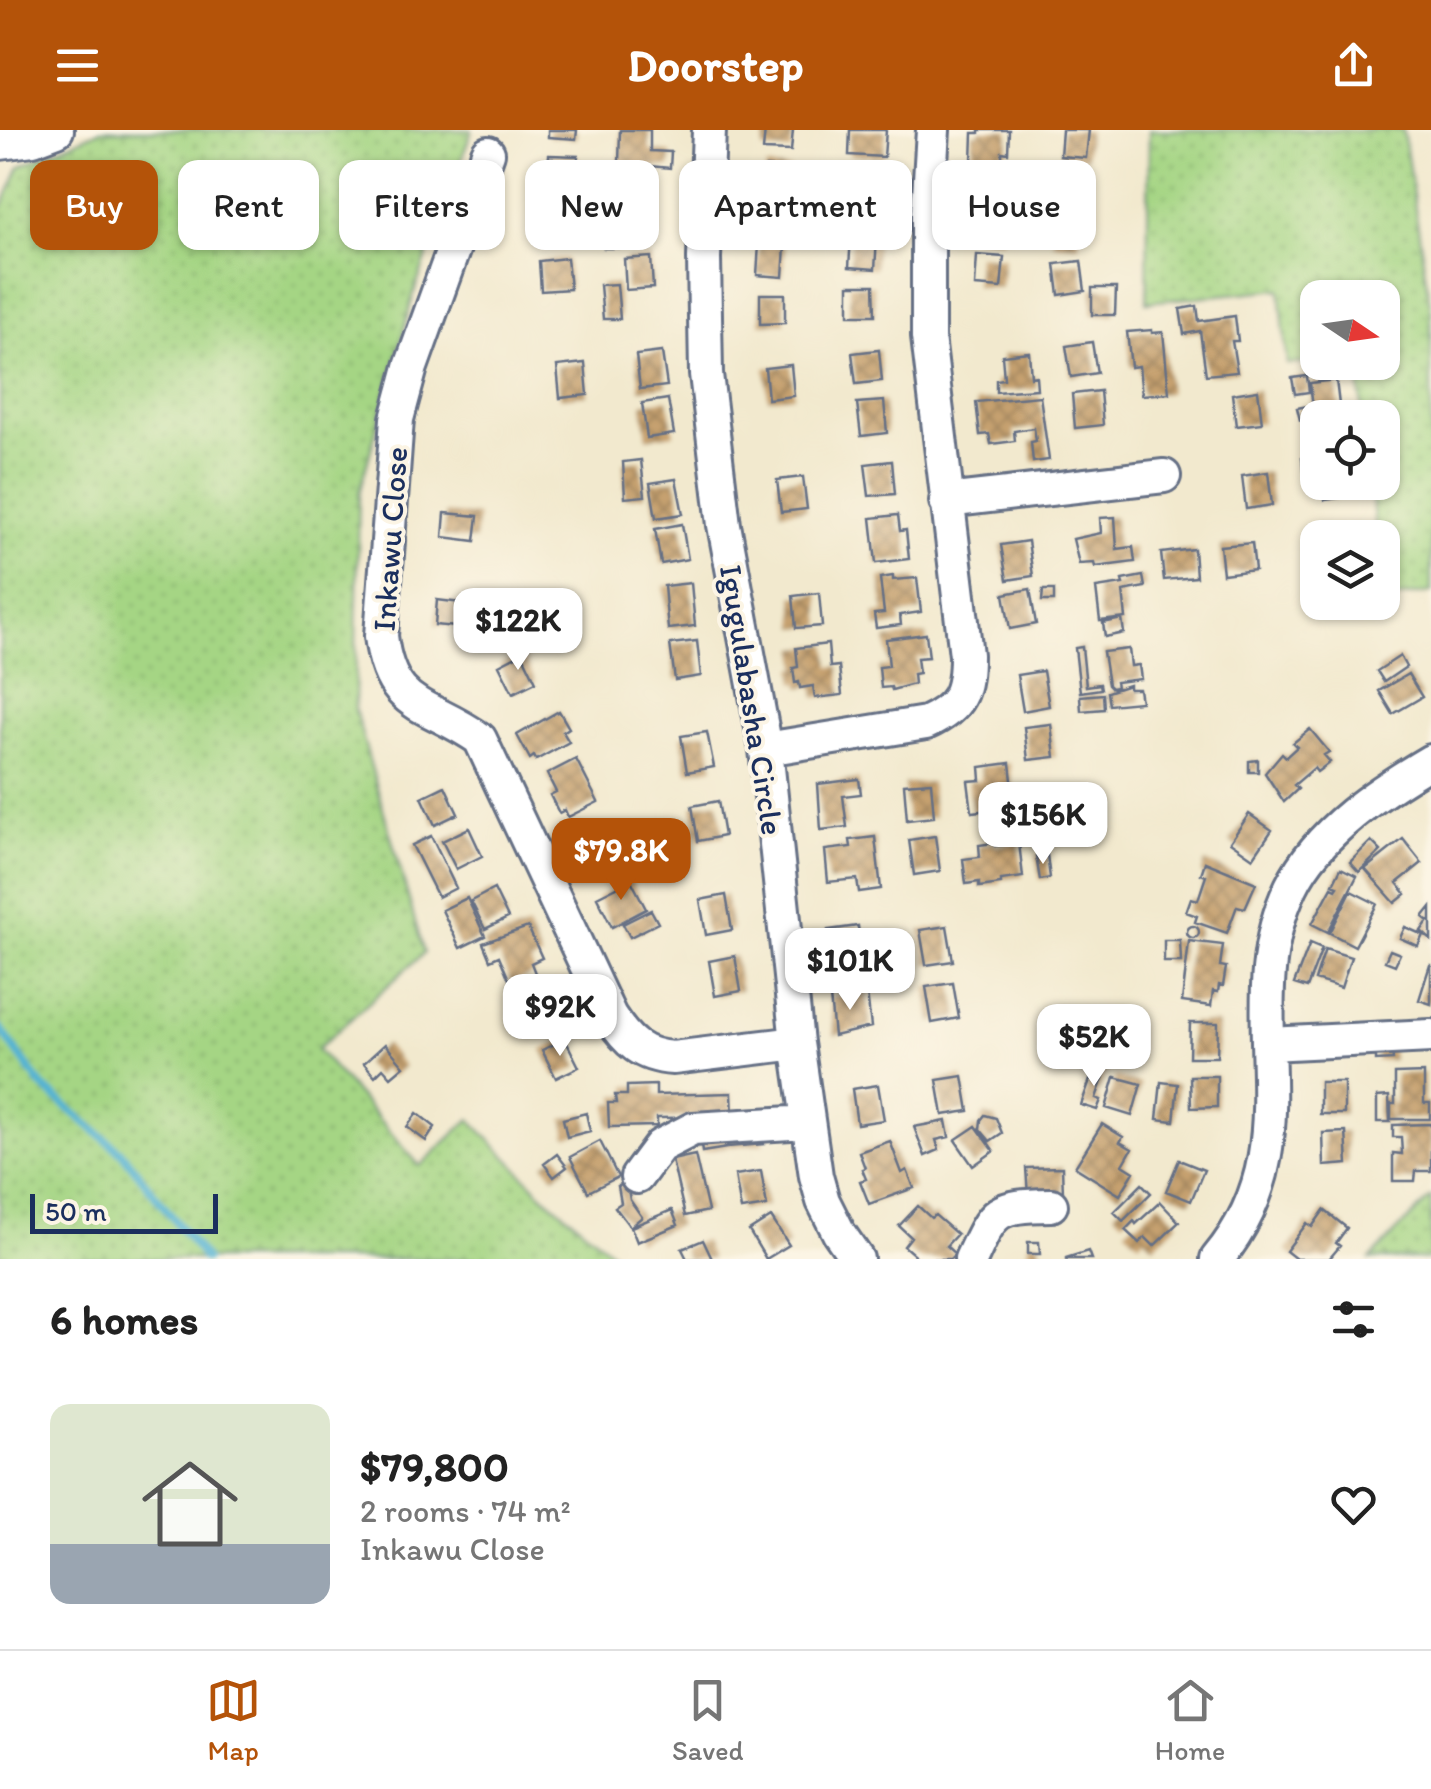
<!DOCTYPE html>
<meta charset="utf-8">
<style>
:root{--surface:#fff;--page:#f6f6f6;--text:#222;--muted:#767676;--line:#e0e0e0;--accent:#b45309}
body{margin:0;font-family:Itim,sans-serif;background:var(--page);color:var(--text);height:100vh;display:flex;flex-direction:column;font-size:38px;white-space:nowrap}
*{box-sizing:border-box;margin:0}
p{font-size:32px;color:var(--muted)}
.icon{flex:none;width:55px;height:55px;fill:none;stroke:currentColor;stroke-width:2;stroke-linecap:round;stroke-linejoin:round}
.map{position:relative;height:1129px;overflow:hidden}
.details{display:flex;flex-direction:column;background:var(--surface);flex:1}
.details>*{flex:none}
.banner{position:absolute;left:30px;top:30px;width:1372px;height:90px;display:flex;gap:20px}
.needle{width:65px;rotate:103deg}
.buttons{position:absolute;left:1300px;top:150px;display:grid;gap:20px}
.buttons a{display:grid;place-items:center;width:100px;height:100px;border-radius:20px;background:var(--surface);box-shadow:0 2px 8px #0004;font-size:50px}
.scale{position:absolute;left:30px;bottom:25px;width:188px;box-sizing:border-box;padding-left:10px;border:5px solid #1b2f5e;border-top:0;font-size:28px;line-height:35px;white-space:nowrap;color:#1b2f5e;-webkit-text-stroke:8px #fcf5e5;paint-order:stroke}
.price{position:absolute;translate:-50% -85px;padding:0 22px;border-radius:20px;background:#fff;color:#222;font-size:32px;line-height:65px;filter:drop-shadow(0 2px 5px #0008)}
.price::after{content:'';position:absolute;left:50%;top:60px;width:30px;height:22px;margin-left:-15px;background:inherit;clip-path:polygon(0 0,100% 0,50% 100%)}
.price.on{background:var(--accent);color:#fff}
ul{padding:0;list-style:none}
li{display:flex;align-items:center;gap:30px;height:250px;padding:0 50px}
li span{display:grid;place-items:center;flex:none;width:280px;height:200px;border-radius:20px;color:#555}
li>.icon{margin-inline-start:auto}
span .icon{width:120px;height:120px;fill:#fffc;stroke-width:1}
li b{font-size:42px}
h2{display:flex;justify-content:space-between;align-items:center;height:120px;padding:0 50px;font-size:42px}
.tag{padding:0 35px;border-radius:20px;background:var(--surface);box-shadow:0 2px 8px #0004;font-size:35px;line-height:90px}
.tag.on{background:var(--accent);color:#fff}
header{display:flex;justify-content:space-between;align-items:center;height:130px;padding:0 50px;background:var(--accent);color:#fff;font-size:45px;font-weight:700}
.tab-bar{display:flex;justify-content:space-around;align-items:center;height:140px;border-top:2px solid var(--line);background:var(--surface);font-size:28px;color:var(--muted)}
.tab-bar a{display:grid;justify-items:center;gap:5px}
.tab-bar .on{color:var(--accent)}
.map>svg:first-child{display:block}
.grass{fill:url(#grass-dots);stroke:#608271;stroke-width:2.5}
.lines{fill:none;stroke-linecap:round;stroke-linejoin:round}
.stream{stroke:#54b3d3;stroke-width:8}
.building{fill:url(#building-cross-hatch)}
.minor-casing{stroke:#667085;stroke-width:38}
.minor{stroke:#fff;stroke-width:32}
.labels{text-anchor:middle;stroke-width:8;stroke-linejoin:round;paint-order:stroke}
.street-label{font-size:32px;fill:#1b2f5e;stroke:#fcf5e5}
</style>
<header><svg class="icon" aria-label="menu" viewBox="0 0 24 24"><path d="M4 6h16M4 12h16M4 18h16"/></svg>Doorstep<svg class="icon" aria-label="share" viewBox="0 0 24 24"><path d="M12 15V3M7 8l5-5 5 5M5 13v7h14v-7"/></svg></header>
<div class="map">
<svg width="1431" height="1129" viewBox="0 0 1431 1129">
<defs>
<pattern id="grass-dots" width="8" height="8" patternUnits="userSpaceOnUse" patternTransform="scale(2.5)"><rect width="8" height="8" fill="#a5d584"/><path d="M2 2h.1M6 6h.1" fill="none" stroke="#8db774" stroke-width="1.8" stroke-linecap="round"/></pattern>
<pattern id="building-cross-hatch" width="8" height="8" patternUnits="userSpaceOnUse" patternTransform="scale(2.5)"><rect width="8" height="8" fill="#c6a16f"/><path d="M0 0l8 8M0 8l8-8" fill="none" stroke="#a0845e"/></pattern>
</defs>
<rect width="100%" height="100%" fill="#fcf5e5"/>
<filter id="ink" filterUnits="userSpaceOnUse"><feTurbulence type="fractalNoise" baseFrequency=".01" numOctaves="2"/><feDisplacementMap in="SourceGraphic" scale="20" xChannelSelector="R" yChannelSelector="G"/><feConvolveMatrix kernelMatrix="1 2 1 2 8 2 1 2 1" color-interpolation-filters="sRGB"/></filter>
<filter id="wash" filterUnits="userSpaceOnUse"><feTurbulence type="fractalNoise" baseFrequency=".0048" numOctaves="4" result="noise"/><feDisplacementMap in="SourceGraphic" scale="40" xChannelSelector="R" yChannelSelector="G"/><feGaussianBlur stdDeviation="2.25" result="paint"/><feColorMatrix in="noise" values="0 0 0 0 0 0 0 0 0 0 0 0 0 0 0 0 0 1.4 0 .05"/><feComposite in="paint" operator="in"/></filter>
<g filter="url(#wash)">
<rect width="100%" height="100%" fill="#f2e9ce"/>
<path class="grass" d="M101,0h371l-58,163 -55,200 -4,217 69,243 -107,96 103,117 50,-47 74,77 76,63h-620v-1047l20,-46z
M1149,0h254l28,181v281l-48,8 -1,-62 -6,-1 -6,-54 12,-1v-64l-19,-1 -6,-54 25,-1v-64h-64v64l4,1 -35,1 -7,-75 -133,13z
M1431,1067v62h-61z"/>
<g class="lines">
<path class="stream" d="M0,898l41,57 82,69 82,105"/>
</g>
<g id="blocks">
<path class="building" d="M548,0h29l-1,9 -28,-2z
M620,0h30v21l21,1 -1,16 -51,-5z
M765,0h28l-2,21 -28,-1z
M850,0h36l-2,27 -35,-2z
M979,0h30l-1,23 -6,-1v9h5l-1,13 -29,-1 1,-11h-6l1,-29h6z
M1062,0h27l-3,28 -26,-2z
M549,25l29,1v12l-30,-1z
M766,37l26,2 -2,31 -27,-2z
M855,40l26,2 -2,31 -26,-2z
M972,62l41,2 -1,17 -7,-1 -2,30 -29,-2 2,-29 -5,-1z
M623,76l28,1 -2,32 -28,-3z
M548,77l27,4 -4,32 -27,-3z
M1055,82l27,2 -3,31 -26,-2z
M604,106h15v12h-15z
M851,107l26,2 -2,30 -26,-2z
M759,114l26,2 -2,31 -26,-2z
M977,125l27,2 -3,31 -26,-2z
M651,127l2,31 -27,2 -2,-31z
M567,128l3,31 -29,2 -2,-30z
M1081,131l4,30 -26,4 -4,-31z
M617,154l3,35h-17l-3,-34z
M849,155h25l1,30h-26z
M1092,158h24l-1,27h-23z
M760,164h25v29l-25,1z
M1197,176l2,15 36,-5 3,25h-6l5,31 -31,3 -6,-44 -16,3 -4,-25z
M1152,200v3l11,-1 6,61 -27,2 -3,-29 -8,1 -4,-35z
M1092,212l5,31 -26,4 -5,-31z
M879,220l3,31 -26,3 -4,-31z
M662,222l5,34 -27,3 -4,-34z
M1029,222l2,25 5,-1 1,13 -41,3v-12l8,-1 -2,-24z
M585,233l3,32 -28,3 -3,-32z
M791,235l3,31 -26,3 -3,-31z
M1307,246l2,16 -14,2 -3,-16z
M1336,250l4,33 -26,3 -4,-33z
M1258,260l4,33 -26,3 -4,-32z
M1100,261l3,34 -28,3 -3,-34z
M1040,266l9,64 -16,2 -2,-20 5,-1 -2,-13 -20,3 1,10 -24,3 -2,-10 -9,1 -4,-33z
M668,269l6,35 -27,4 -5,-35z
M884,271l3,32 -26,3 -4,-33z
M1308,276l3,12 -11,2 -3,-12z
M1302,328h9l1,11 -9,1z
M641,330l4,36 -20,2 -2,-36z
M892,331l3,33 -26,2 -4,-32z
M1268,342l4,33 -26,4 -4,-33z
M803,347l4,32 -26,3 -4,-32z
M676,349l7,35 -27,4 -6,-35z
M1322,352h27l2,14 -26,4z
M445,383l33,3 -3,25 -32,-4z
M898,385l2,16 6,-1 3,29 -33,4 -5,-45z
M1115,387l2,32 16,-2 2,15 -40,5 -1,-4 -15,1 -6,-25 28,-6 -1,-15z
M682,394l6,35 -27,5 -6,-35z
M1028,411l5,35 -26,4 -6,-35z
M1252,413l3,27 -32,4 -3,-28z
M1194,419l2,28 -32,3 -3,-27z
M893,446v4l24,-2 4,34 -21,3 1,10 -25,3 -2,-14 10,-1 -4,-35z
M1143,446l2,11 -22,4 3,27 -26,3 -4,-33 27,-4 -1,-4z
M691,453l4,43 -27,3 -4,-43z
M1030,459l6,35 -26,5 -6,-35z
M1043,460h11v11h-12z
M819,463l3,33 -26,2 -3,-32z
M437,470l33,4 -3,24 -32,-3z
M1122,489l2,14 -19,4 -2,-14z
M926,504l3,23 -12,1 2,15 -6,1 1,10 -22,6 -1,-3 -10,1 -2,-21 10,-1 -3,-27z
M697,511l4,35 -26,4 -5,-36z
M828,514l2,23 9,-1 3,29 -27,3 -2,-12 -13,2 -1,-6 -4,1 -2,-15 5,-1 -2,-19z
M1082,517l4,39 14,-2 1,5 -21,3 -5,-44z
M1129,519l2,17 8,-1 2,14 -25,3 1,5 -6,1 -3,-3 -5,-33z
M522,523l14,29 -23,11 -14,-28z
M1400,526l6,11 -22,15 -7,-11z
M1043,541l6,35 -26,5 -6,-36z
M1408,544l14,23 -29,17 -14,-23z
M1129,555v4h10l2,13 -32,3 -2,-13z
M1103,564l1,15 -23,2 -1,-15z
M559,581l10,17 -6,4 6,10 -33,18 -2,-4 -4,3 -13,-24z
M1051,594l4,33 -27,3 -4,-33z
M1310,599l19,23 -5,3 6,7 -13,10 -3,-4 -20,17 4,4 -14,13 -19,-29 17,-20 4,4 11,-10 -4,-4z
M707,602l7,35 -27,5 -6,-36z
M576,629l22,43 -30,15 -3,-7 -6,3 -9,-18 6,-3 -9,-18z
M1258,630v12h-9v-11z
M1010,633l5,44 -43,5 -4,-31 13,-1 -1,-13z
M859,649l2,15 -18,2 4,31 -26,3 -3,-46z
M931,652l3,35 -27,3 -3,-36z
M445,656l13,28 -23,11 -13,-28z
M718,671l6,35 -26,5 -6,-35z
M1249,684l23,16 -19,28 -23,-16z
M469,698l13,28 -26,13 -14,-28z
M608,705l13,29 -22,11 -14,-28z
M431,706l25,52 -18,9 -26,-52z
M935,706l5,35 -26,4 -5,-35z
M875,707l6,52 -22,3 -2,-13 -29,3 -3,-32 26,-3 -1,-7z
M1403,709l19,24 -25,20 9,11 -11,9 -30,-34z
M1371,711l10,10 -22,21 -9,-10z
M994,713l1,3 24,-3 4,34 -22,3v4l-22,3v-5l-13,2 -3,-25 17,-2 -1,-12z
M1047,725l3,23 -10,2 -4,-24z
M1205,732l51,21 -11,25 -8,-2 -10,27 -32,-11 2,-6 -11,-4 5,-14 7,2 8,-24 -5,-2z
M1341,738l16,8 -29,56 -16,-8 20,-37 4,2 2,-3 -5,-2z
M631,750l15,29 -34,18 -15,-30z
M494,759l14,29 -23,11 -14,-28z
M1351,761l26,13 -22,42 -25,-13z
M726,765l6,35 -26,5 -6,-35z
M467,768l18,38 -25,12 -18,-38z
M1431,777v33l-10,-9 7,-10 -5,-4z
M651,780l7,13 -28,14 -7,-13z
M1187 802a6 6 0 1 1 12 0a6 6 0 1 1-12 0Z
M858,796l6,46 -25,3 -2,-16 -6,1 -3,-30z
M947,796l6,35 -27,4 -6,-35z
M528,797l14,31 -11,5 4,10 -24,11 -12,-28 -9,4 -7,-17z
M1405,797l18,8 -5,11 -18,-8z
M1164,810h16l1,22h-17z
M1189,811l34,4 -3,21 6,1 -3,19 -4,-1 -1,7 -5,-1 -2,15 -29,-4z
M1310,813l12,5 -15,40 -13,-4z
M1325,819l26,8 -10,31 -26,-8z
M1390,820l10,4 -5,11 -10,-4z
M735,826l6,35 -26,5 -6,-35z
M1430,835h1v39l-12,-4z
M953,853l6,35 -27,5 -6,-36z
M867,863l4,34 -37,9 -4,-39z
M545,865l14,28 -23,12 -14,-28z
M1190,893h28l-1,34h-28z
M565,909l14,28 -23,11 -14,-28z
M385,914l19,22 -13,11 -8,-9 -8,8 -11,-13z
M1392,916l1,14 -17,1v-14z
M1095,936l11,4 -10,28 5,2 -4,10 -16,-5z
M1424,943v30h6v16h-39v-15h4v-30z
M963,946l6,35 -26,4 -6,-35z
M1190,946h27v31l-26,1z
M1115,947l26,7 -9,32 -26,-8z
M1161,952l17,2 -4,37 -17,-2z
M1320,952h24v32h-24z
M656,955v10l76,-2 1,24 -76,1v8l-48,1 -1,-24h8l-1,-8h12v-9z
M878,955l6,35 -27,4 -5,-35z
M1389,966l1,26h-13v-25z
M417,983l18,14 -9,14 -19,-14z
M586,983l4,18 -23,6 -4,-18z
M985,985l11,3 6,15 -12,8 -10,-12 1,-9z
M946,991l3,16 -13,3 3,10 -14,6 -11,-29z
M1102,994l21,13 -3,5 12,7 -9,16 11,7 -14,23 -45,-28z
M1431,994v47h-15l-1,10h-22v-28l9,1 -1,-17h-8v-12z
M976,996l18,25 -21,15 -18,-26z
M763,998l1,16 -36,3 -2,-15z
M1346,1002l2,32 -24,2 -1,-33z
M725,1004l2,14 -25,4 -2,-13z
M600,1011l18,36 -30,15 -18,-35z
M890,1011l12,32 5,-3 7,18 -45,16 -9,-23 6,-2 -4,-10 3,-1 -6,-16z
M557,1024l10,13 -13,10 -10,-13z
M695,1025l13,56 -23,5 -13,-56z
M1179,1030l25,10 -13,31 -25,-10z
M1062,1037l1,27 -35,1 -2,-27z
M761,1041l6,35 -26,4 -6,-35z
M627,1054l3,16 12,17 -12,10 -15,-20 6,-4 -3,-17z
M1142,1054l9,9 -28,28 -9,-9z
M1160,1072l19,20 -25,24 -9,-9 -6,6 -14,-13 9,-9 2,3z
M918,1076l13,12 4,-3 22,19 -11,12 9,8 -5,5h-31l-15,-13 7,-9 -12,-11z
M672,1080l6,15 -41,17 -6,-15z
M1324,1080l23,18 -11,15 4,3 -11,13h-33l-10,-8 21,-28 5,4z
M771,1087l18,28 -23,14 -17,-28z
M703,1110l9,19h-25l-5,-10z
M1028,1112h11l1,12h-12z
M1088,1121l3,8h-25v-1z"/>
</g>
</g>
<g filter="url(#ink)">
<use href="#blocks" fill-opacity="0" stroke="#667085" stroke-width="2.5"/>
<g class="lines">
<g class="minor-casing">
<path id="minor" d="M709,0l-5,128 2,116 18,151 42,224 31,294 19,133 7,25 16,32 18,26
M0,13l33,-4 24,-9
M488,23l-77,214 -14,52 -16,217c9,75 47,66 99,103l130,277c17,26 31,40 63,42l124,-15
M946,371l218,-25
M766,619l160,-26c35,-16 40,-32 40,-68l-38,-318v-125l5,-82
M1269,914l162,-8
M637,1047l23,-31 33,-17 114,-7
M971,1129c23,-50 24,-53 80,-54
M1217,1129c100,-119 14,-247 74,-372 27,-56 89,-96 140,-126"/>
</g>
<use href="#minor" class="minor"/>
</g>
</g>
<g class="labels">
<g class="street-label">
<text transform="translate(390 409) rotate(-86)" y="11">Inkawu Close</text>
<text transform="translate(752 570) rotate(81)" y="11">Igugulabasha Circle</text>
</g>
</g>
</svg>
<div class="buttons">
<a><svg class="needle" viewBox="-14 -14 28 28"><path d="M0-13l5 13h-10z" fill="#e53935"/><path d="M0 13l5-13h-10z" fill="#767676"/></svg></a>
<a><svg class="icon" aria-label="locate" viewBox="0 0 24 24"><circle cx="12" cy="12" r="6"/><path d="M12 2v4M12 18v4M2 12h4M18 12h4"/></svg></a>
<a><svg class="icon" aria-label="layers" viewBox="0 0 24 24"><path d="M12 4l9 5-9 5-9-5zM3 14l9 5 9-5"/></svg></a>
</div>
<div class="scale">50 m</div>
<b class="price" style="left:518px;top:543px">$122K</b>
<b class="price" style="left:1043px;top:737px">$156K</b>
<b class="price on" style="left:621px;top:773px">$79.8K</b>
<b class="price" style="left:850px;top:883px">$101K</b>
<b class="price" style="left:560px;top:929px">$92K</b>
<b class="price" style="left:1094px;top:959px">$52K</b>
<div class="banner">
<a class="tag on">Buy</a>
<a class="tag">Rent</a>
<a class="tag">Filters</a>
<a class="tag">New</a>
<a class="tag">Apartment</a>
<a class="tag">House</a>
</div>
</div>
<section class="details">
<h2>6 homes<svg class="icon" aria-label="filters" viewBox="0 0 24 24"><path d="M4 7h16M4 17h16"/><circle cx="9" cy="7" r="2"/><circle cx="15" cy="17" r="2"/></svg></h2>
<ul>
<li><span style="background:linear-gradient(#dfe7d0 70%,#9aa5b1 0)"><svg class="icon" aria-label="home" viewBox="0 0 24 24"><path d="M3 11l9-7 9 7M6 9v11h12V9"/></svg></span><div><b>$79,800</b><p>2 rooms · 74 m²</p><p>Inkawu Close</p></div><svg class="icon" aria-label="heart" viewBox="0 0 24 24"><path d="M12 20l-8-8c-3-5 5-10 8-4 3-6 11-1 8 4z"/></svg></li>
</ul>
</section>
<nav class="tab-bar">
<a class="on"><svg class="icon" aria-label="map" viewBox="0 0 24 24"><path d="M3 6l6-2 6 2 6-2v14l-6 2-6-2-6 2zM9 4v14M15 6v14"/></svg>Map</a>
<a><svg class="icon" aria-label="saved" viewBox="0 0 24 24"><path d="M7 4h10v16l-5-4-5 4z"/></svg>Saved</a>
<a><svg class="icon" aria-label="home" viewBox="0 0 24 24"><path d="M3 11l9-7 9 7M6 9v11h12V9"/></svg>Home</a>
</nav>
